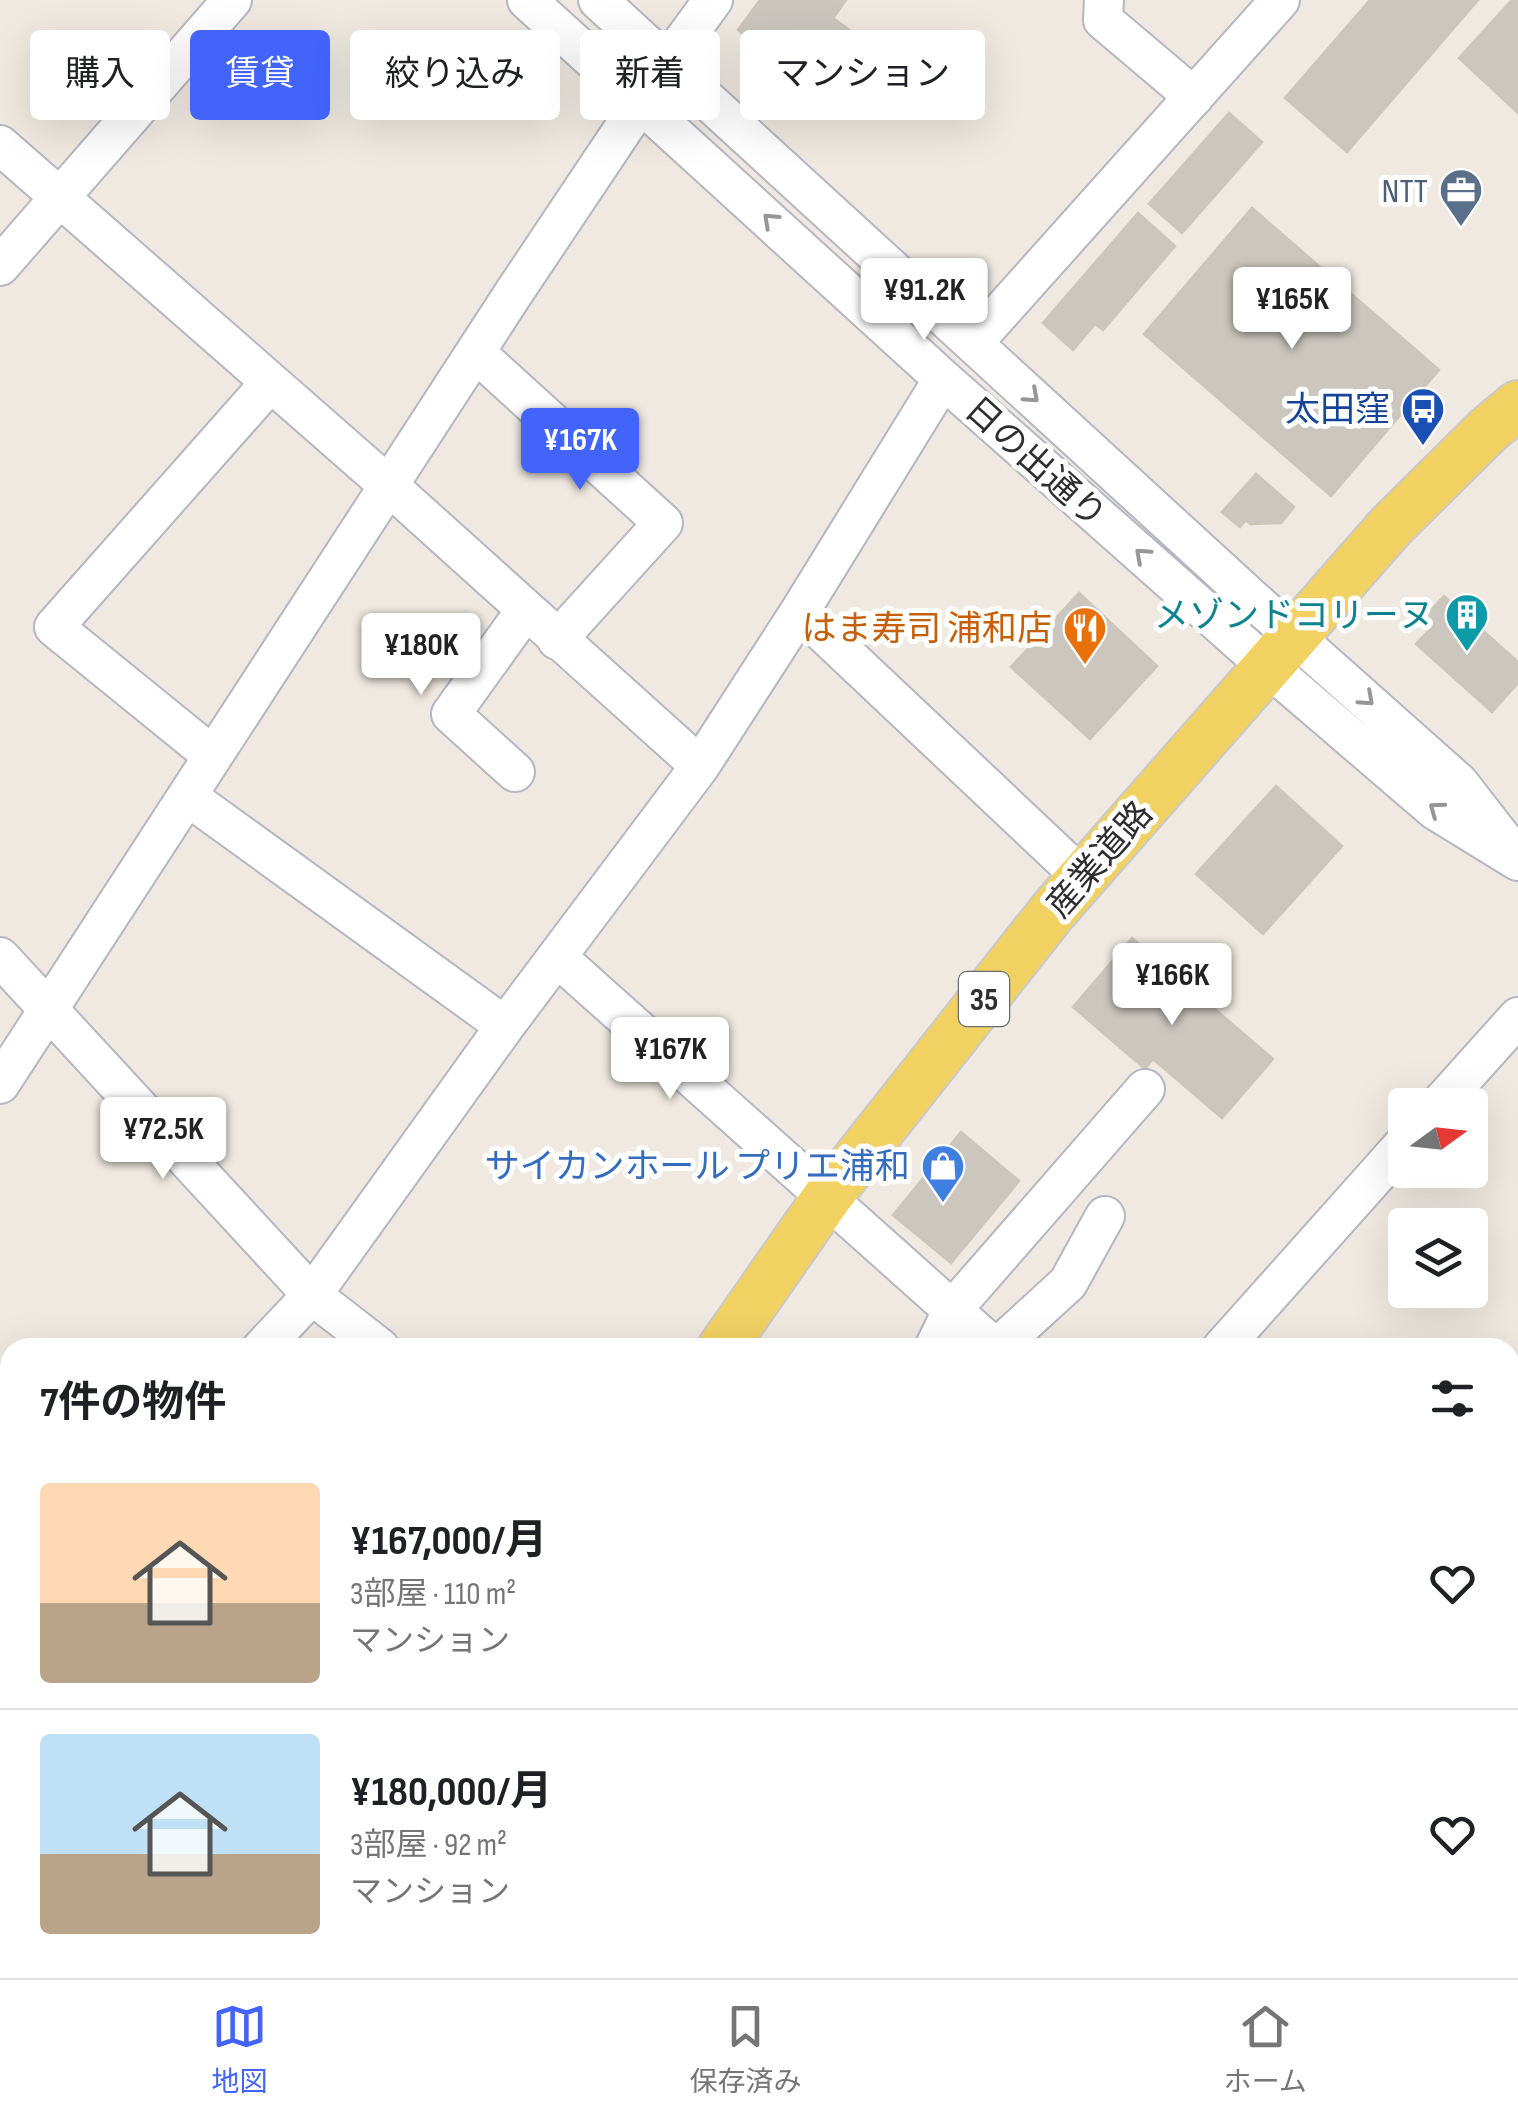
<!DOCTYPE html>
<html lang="ja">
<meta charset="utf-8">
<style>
:root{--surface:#fff;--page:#f6f6f6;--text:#202124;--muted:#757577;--line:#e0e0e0;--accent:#4264fb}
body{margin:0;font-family:"Sofia Sans Condensed","Noto Sans JP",sans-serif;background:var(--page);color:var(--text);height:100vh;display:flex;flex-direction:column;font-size:38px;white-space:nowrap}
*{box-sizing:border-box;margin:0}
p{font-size:32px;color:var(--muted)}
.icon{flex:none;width:55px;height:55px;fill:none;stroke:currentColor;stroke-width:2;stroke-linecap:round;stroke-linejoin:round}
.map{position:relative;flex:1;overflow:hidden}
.details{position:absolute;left:0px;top:1338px;width:1520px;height:642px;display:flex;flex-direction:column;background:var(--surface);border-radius:30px 30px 0 0;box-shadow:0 10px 40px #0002}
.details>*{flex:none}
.banner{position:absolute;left:30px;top:30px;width:1000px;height:90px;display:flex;gap:20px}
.needle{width:65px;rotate:75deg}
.tools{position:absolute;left:1388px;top:1088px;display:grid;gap:20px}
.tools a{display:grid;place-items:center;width:100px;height:100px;border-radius:10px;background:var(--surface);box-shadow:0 10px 40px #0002;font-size:50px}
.price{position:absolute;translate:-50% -85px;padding:0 22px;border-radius:10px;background:#fff;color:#222;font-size:32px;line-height:65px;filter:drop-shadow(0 2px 5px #0008)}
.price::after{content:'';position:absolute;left:50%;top:60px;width:30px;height:22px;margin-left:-15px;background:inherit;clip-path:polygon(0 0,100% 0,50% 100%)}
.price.on{background:var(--accent);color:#fff}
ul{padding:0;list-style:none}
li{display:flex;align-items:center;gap:30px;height:250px;padding:0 40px}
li+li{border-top:2px solid var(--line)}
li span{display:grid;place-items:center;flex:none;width:280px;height:200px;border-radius:10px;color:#555}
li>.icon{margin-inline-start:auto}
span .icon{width:120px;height:120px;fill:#fffc;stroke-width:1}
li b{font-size:42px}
h2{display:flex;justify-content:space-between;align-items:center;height:120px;padding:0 40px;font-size:42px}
.pill{padding:0 35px;border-radius:10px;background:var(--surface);box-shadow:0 10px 40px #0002;font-size:35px;line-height:90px}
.pill.on{background:var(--accent);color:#fff}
.tabs{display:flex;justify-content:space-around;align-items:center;height:140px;border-top:2px solid var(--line);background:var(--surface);font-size:28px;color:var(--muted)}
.tabs a{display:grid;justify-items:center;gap:5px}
.tabs .on{color:var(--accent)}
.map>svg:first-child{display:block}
.building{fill:#cbc7bf;stroke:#cbc5ba;stroke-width:2.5}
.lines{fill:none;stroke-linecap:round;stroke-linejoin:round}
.minor-casing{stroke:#b4b7c1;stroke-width:42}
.major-casing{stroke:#c9c9c9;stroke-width:52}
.minor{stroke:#fff;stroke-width:38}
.major{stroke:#f2d163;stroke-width:48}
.oneway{stroke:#969696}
.labels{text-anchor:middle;stroke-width:10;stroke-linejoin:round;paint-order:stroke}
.shield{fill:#fff;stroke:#6d6d6d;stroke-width:2.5}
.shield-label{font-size:32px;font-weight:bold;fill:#2e2e2e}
.service-label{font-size:35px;fill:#4e5e75;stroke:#fff;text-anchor:end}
.transit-label{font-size:35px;fill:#164399;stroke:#fff;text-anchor:end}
.street-label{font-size:35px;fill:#2e2e2e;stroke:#fff}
.culture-label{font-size:35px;fill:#0d838f;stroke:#fff;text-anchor:end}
.food-label{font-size:35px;fill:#c56008;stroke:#fff;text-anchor:end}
.shop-label{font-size:35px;fill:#366cbe;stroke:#fff;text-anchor:end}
</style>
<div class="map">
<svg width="1518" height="1978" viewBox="0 0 1518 1978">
<rect width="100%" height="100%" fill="#efe9e1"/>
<path class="building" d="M760,0h86l-13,18 37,27 -39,54 -93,-69z
M1370,0h108l-131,152 -62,-54z
M1512,0h6v113l-59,-55z
M1229,113l33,29 -80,91 -33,-29z
M1252,208l187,162 -108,126 -187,-162z
M1138,213l37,33 -72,84 -8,-6 -22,26 -30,-27z
M1256,474l38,33 -13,16 -31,1 -4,-4 -6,7 -18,-15z
M1079,593l78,73 -67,73 -79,-72z
M1444,596l74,66v21l-26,29 -76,-68 15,-16 -9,-8z
M1276,786l66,60 -79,88 -67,-60z
M1132,938l141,121 -51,59 -69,-59 -8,10 -72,-62z
M961,1132l58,49 -68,82 -58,-48z"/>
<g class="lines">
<g class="minor-casing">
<path id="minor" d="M527,0l416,379 324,287 168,144 83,51
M598,0l653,598 208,185 45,58
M1104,0l-1,20 91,77
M0,145l388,340 312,281
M0,266l232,-266
M973,343l307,-343
M476,353l187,170 -106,117
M800,611l283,267
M213,756l-159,-129 215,-243
M515,772l-64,-58 74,-103
M187,796l318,230
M0,957l312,338 68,53
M557,957l438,391
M0,1084l513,-790 155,-232 45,-62
M1439,1105l79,-88
M262,1348l50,-53 193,-269 195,-260 100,-155 143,-232
M934,1348l19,-39 192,-220
M997,1348l71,-65 37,-67
M1222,1348l183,-205
M1510,1592l8,-9
M0,1645l10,-10
M1510,1841l8,11
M985,1970l9,8
M514,1978l5,-8
M727,1978l4,-8
M927,1978l3,-8
M1325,1978l2,-8"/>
</g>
<g class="major-casing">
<path id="major" d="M722,1348l106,-152 225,-285 338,-385 97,-96 30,-25
M269,1978l6,-8"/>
</g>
<use href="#minor" class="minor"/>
<use href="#major" class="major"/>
</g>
<defs><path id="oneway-chevron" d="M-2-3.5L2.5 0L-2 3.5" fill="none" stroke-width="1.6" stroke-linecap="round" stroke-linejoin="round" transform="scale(2.5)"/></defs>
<g class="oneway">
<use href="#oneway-chevron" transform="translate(770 220) rotate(-137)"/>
<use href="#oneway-chevron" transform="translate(1032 396) rotate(42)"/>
<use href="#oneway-chevron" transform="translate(1142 555) rotate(-138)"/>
<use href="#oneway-chevron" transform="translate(1367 699) rotate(42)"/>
<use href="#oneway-chevron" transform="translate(1436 809) rotate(-144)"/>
</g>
<defs>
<g id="office-pin" transform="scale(2.25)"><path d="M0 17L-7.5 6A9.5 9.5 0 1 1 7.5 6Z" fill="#5c6f8a" stroke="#fff"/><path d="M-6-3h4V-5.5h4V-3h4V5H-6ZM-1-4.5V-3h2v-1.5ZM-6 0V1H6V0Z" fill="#fff"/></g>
<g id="bus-pin" transform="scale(2.25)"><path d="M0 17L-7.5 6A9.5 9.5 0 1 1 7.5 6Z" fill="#1a4fb4" stroke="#fff"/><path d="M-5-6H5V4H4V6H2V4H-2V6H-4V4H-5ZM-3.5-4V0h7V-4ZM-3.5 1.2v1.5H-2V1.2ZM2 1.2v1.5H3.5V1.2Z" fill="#fff"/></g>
<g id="building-pin" transform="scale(2.25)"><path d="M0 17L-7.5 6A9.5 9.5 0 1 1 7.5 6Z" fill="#0f9aa8" stroke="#fff"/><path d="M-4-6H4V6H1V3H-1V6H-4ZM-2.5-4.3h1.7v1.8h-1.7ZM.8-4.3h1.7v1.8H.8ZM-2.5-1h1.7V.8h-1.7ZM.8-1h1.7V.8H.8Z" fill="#fff"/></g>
<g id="restaurant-pin" transform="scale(2.25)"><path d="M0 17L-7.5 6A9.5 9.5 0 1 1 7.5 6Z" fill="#e8710a" stroke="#fff"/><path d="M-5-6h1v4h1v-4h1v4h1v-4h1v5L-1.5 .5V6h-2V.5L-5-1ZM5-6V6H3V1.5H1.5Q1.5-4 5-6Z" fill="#fff"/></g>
<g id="shop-pin" transform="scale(2.25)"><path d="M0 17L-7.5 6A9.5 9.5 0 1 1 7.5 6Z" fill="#3f7fe0" stroke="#fff"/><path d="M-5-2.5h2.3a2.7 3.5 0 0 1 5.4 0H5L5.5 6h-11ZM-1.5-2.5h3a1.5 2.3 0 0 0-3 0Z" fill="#fff"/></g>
</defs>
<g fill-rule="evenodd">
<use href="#office-pin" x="1461" y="190"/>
<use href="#bus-pin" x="1423" y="409"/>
<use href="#building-pin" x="1467" y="615"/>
<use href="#restaurant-pin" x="1085" y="628"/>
<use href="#shop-pin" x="943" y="1166"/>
</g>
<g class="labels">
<rect class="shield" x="959" y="972" width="50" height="54" rx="8"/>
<g class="shield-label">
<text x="984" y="1010">35</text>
</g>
<g class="service-label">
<text x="1428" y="202">NTT</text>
</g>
<g class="transit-label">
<text x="1390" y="421">太田窪</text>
</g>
<g class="street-label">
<text transform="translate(1036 462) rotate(42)" y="12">日の出通り</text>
<text transform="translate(1099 859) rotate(-49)" y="12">産業道路</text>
</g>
<g class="culture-label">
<text x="1434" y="627">メゾンドコリーヌ</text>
</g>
<g class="food-label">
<text x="1052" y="640">はま寿司 浦和店</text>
</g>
<g class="shop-label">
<text x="910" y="1178">サイカンホール プリエ浦和</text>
</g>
</g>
</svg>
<div class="tools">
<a><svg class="needle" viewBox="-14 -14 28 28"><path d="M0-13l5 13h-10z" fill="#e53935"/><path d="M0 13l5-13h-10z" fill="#757577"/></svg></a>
<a><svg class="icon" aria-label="layers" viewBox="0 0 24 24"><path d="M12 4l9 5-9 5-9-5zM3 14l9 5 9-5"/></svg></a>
</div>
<b class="price" style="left:924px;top:343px">¥91.2K</b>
<b class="price" style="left:1292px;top:352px">¥165K</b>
<b class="price on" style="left:580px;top:493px">¥167K</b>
<b class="price" style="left:421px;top:698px">¥180K</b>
<b class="price" style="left:1172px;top:1028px">¥166K</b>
<b class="price" style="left:670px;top:1102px">¥167K</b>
<b class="price" style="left:163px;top:1182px">¥72.5K</b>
<div class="banner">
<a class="pill">購入</a>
<a class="pill on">賃貸</a>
<a class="pill">絞り込み</a>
<a class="pill">新着</a>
<a class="pill">マンション</a>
</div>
<section class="details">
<h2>7件の物件<svg class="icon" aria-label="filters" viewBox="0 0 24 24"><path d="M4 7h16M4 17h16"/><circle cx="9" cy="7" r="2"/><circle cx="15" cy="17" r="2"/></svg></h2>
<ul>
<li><span style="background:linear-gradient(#ffd9b3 60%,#b9a48a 0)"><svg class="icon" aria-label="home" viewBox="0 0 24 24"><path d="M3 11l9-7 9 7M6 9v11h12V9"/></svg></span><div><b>¥167,000/月</b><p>3部屋 · 110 m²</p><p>マンション</p></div><svg class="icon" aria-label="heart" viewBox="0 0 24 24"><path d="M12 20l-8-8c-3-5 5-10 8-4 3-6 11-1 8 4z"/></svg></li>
<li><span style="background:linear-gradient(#bfe0f5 60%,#b9a48a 0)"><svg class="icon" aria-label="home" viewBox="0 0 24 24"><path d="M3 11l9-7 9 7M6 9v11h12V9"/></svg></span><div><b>¥180,000/月</b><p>3部屋 · 92 m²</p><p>マンション</p></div><svg class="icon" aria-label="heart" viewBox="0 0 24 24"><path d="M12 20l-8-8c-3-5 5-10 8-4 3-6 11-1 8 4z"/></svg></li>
</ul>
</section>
</div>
<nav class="tabs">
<a class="on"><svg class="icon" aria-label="map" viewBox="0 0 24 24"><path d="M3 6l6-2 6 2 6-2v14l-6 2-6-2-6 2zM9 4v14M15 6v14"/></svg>地図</a>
<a><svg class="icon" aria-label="saved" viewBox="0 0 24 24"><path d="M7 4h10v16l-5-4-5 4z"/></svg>保存済み</a>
<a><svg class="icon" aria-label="home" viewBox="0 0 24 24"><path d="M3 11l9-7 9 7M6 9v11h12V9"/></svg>ホーム</a>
</nav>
